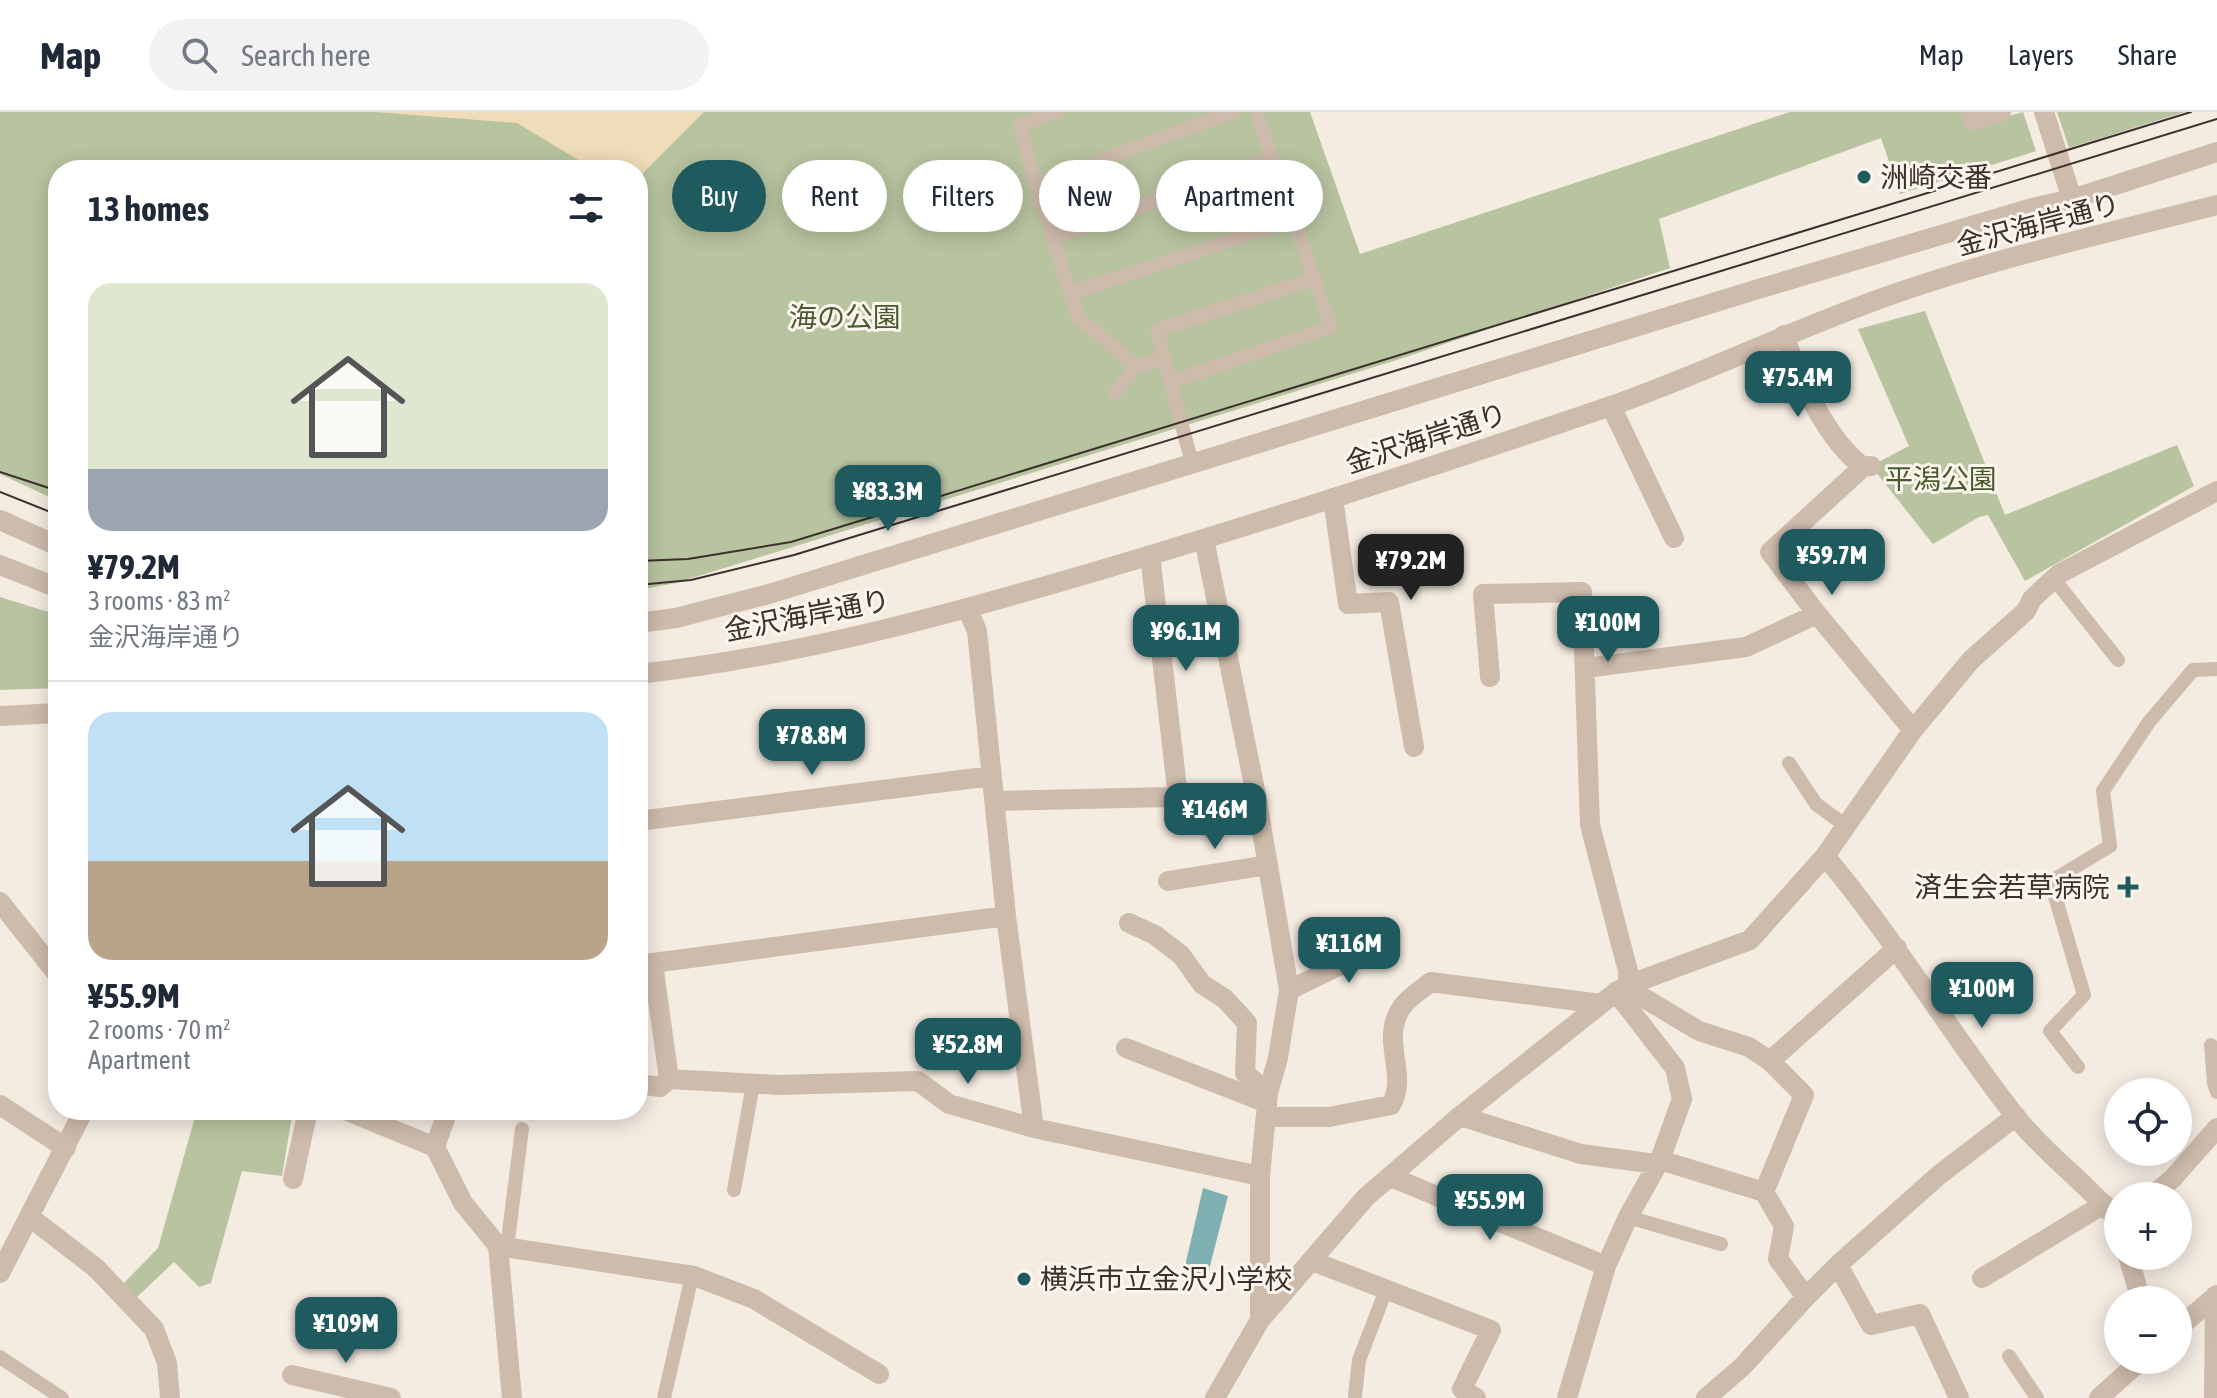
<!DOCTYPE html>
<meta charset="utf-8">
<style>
:root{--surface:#fff;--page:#f2f2f3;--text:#1f2937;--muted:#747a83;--line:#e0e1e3;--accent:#1f5a5e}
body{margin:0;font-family:"Asap Condensed","Noto Sans JP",sans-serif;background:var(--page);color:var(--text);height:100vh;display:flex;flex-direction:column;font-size:30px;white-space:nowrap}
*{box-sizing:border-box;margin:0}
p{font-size:26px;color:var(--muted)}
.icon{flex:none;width:44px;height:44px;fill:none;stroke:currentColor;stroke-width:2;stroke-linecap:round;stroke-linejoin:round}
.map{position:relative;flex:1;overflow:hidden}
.side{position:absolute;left:48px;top:48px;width:600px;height:960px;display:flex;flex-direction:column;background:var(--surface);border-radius:32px;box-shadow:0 4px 20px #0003}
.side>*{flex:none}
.banner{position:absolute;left:672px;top:48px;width:760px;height:72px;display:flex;gap:16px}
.buttons{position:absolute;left:2104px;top:966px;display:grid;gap:16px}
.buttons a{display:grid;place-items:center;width:88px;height:88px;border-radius:50%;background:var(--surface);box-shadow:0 4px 20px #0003;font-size:40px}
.price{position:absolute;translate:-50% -68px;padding:0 18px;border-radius:16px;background:var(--accent);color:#fff;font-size:26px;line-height:52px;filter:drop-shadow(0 2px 4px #0008)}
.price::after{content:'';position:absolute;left:50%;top:48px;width:24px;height:18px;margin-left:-12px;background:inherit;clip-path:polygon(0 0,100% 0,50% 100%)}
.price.active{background:#222;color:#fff}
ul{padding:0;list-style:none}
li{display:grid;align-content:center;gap:16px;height:424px;padding:0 40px}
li+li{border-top:2px solid var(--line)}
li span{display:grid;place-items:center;height:248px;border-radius:24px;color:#555}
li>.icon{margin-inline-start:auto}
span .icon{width:144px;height:144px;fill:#fffc;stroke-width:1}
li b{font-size:34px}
h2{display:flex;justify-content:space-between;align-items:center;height:96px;padding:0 40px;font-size:34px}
.chip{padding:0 28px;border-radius:36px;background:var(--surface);box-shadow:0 4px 20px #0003;font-size:28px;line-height:72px}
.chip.active{background:var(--accent);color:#fff}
header{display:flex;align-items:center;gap:48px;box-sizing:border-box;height:112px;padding:0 40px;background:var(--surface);border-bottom:2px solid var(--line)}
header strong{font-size:38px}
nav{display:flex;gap:44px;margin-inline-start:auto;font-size:28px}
.search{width:560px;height:72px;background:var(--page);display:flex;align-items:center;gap:20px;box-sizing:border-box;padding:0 28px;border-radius:44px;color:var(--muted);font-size:30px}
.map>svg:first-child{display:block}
.green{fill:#b8c4a0}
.sand{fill:#efdcb8}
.water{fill:#7fb0b2}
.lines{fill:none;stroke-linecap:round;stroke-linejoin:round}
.service{stroke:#cdbbac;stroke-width:14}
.minor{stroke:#cdbbac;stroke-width:20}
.tertiary{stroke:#cdbbac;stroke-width:20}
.tram{stroke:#3b302b;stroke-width:2}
.poi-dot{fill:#1f5a5e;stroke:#fbf5ee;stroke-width:3}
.labels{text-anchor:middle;stroke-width:6;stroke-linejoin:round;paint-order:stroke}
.poi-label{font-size:28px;fill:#3b302b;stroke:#fbf5ee;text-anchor:start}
.street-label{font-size:28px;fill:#3b302b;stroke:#fbf5ee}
.park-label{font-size:28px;fill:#4a5a2e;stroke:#fbf5ee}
</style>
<header>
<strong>Map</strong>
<div class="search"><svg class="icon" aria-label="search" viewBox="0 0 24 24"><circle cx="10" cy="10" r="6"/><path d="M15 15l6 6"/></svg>Search here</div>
<nav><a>Map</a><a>Layers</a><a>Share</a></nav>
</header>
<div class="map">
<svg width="2217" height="1286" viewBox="0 0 2217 1286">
<rect width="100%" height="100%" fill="#f4ebe1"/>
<path class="green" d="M0,0h1310l50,142 430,-142h175l6,15 52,-15 13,39 -136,43 -19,-56 -222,81 11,49 -273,92 -721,223 -38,7v-420h-580v331l-58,-27z
M2057,0h128l-116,36z
M1925,199l80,204 172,-70 17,41 -169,95 -37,-66 -9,2 -46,27 -62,-78 38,-20 -51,-117z
M0,485l58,18v73l-58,2z
M197,998h96l-11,66 -40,-5 -31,112 -12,4 -25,-25 -38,36 -14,-13 36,-37z"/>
<path class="sand" d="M375,0h329l-66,66v-8h-43l-78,-47z"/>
<path class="water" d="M1203,1076l25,8 -22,85 -23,-6z"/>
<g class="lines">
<path class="service" d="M1057,0l-37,13 15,59 43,133 58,49
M1035,72l198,-72
M1053,126l219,-79
M1071,181l222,-73
M1164,247l28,104
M1170,270l161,-55 -75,-215
M1115,281l21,-27 28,-7 -7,-29 157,-51
M2054,467l64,81
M1789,651l27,41 30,22
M2211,933l3,38 3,9
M2078,955l-28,-36 34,-36 -32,-109 3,-7 55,-33 -7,-55 46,-69 44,-52 24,-1
M734,1078l19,-106
M1628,1105l93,27
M507,1136l15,-119
M2009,1244l28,42
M0,1245l62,41
M1355,1284l4,-36 27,-70
M664,1286l28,-122"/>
<path class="minor" d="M1970,0l3,9 28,-9
M2044,0l28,87
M1784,223c15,43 42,104 79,132
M1611,294l63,132
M1871,354l-8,1 -93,85 47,62 96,116
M1333,386l15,106 41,-2 25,145
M1204,427l52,256 33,195 -11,68 -10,35 -8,83v144
M1150,443l28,242
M968,498l9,21 29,285 28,212
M1586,556l160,-21 71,-33
M1490,565l-7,-83 99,-2 8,233 38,146v14l6,7 65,39 50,16 21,14 34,34 -40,97 20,34 -6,33 28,38
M995,689l261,-6
M638,709l354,-45
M1825,744c70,83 124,176 191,261 30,38 71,66 102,104
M1168,769l100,-16
M0,790l58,73
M1129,811l26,12 26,20 21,29 23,15 22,24 -2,50 23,20
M653,852l16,115
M638,853l368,-49
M1289,878l101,-49
M1126,936l141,55
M1770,949l127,-113
M638,972l22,3 9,-8 110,6 139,-4 31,23 85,24 226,48
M0,993l66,43
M345,998l90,37
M448,998l-13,37 28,56 35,43 14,152
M1460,1004l121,38 75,10
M1267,1005h62l62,-12c18,-31 -12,-66 11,-98 7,-10 20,-18 29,-25l170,22
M1660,1048l104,32
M1391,1065l215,89
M293,1067l15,-69
M2152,1084l21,-18 44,-50
M31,1106l65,50 58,61 13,34 3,35
M498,1134l196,30 60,23 125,75
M2128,1144l13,44
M1312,1149l179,69 -29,59 14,9
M1838,1153l33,60 49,-11 39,84
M0,1161l84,-163
M1982,1166l122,-74
M2178,1216l39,-33
M292,1263l99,23
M1215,1286l45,-78 106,-123 94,-81 156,-124 12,-7 122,-45 75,-84 88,-126 58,-70 55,-49 6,-12 27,-25 158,-83
M1567,1286l39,-132 22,-49 32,-57 22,-61 -7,-31 -59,-76
M1706,1286l36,-31 64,-70 34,-34 99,-88 77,-59
M2099,1286l42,-38
M2214,1286l1,-102"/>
<path class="tertiary" d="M0,408l58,26
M0,453l58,23
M638,511l38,-5 93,-24 986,-304 277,-82 40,-9 145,-47
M638,562c165,-18 325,-63 483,-110 165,-49 328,-103 490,-158 94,-33 183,-77 277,-110 108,-38 219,-63 329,-91
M0,604l58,-3"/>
<path class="tram" d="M0,360l58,19
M0,380l58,23
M638,449l50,-2 103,-17 1400,-430
M638,473l53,-5 103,-25 1423,-436"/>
</g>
<g class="poi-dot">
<circle cx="1864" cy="65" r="8"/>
<path d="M2124 763h8v8h8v8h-8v8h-8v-8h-8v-8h8z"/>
<circle cx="1024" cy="1167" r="8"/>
</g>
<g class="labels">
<g class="poi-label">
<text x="1880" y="75">洲崎交番</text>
<text x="2110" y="785" text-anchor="end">済生会若草病院</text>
<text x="1040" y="1177">横浜市立金沢小学校</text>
</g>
<g class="street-label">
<text transform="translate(2038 112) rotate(-15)" y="10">金沢海岸通り</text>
<text transform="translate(1426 326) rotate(-18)" y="10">金沢海岸通り</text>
<text transform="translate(807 503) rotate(-11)" y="10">金沢海岸通り</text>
</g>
<g class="park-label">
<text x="845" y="215">海の公園</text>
<text x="1941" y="377">平潟公園</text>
</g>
</g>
</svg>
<div class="buttons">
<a><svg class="icon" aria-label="locate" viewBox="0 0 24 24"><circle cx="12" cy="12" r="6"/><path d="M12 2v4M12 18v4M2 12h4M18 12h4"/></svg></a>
<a>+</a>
<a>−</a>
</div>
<b class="price" style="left:1798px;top:307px">¥75.4M</b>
<b class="price" style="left:888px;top:421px">¥83.3M</b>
<b class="price" style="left:1832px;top:485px">¥59.7M</b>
<b class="price active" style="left:1411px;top:490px">¥79.2M</b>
<b class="price" style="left:1608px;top:552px">¥100M</b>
<b class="price" style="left:1186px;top:561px">¥96.1M</b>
<b class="price" style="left:812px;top:665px">¥78.8M</b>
<b class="price" style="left:1215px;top:739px">¥146M</b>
<b class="price" style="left:1349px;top:873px">¥116M</b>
<b class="price" style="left:1982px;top:918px">¥100M</b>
<b class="price" style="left:968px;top:974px">¥52.8M</b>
<b class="price" style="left:1490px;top:1130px">¥55.9M</b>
<b class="price" style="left:346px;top:1253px">¥109M</b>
<div class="banner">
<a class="chip active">Buy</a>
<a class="chip">Rent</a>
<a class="chip">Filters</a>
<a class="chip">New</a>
<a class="chip">Apartment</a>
</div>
<section class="side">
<h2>13 homes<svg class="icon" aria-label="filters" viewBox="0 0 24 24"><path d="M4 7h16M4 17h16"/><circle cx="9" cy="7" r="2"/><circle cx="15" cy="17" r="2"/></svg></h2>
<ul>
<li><span style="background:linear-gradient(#dfe7d0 75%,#9aa5b1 0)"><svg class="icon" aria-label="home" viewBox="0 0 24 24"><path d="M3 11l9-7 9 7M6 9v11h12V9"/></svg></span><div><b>¥79.2M</b><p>3 rooms · 83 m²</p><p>金沢海岸通り</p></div></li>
<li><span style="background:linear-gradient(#bfe0f5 60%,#b9a48a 0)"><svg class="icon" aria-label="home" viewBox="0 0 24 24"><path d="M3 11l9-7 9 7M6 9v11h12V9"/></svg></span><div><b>¥55.9M</b><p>2 rooms · 70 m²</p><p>Apartment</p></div></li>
</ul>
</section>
</div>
